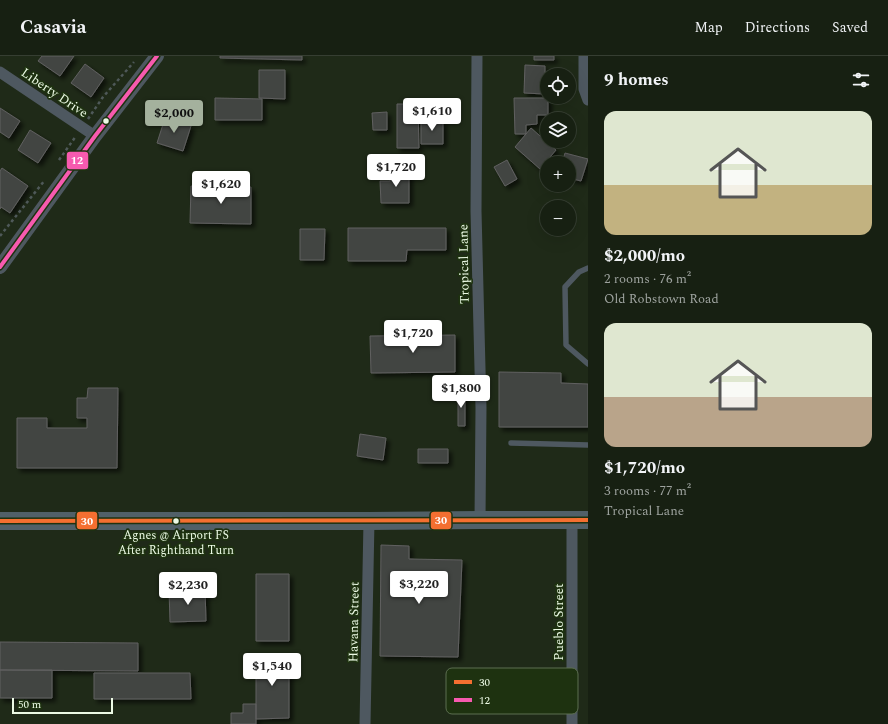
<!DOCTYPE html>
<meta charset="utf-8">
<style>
:root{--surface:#172012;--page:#20281b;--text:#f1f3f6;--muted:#9ea39f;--line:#363e32;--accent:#a4b19d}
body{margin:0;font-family:Spectral,serif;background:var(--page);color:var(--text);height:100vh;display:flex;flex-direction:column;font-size:15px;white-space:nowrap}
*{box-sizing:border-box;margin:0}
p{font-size:13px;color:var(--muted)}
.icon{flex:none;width:22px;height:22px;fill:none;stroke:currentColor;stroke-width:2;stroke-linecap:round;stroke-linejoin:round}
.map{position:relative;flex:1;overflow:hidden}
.details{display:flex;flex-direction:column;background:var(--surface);width:300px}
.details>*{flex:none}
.controls{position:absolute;left:540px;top:12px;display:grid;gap:8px}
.controls a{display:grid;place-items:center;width:36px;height:36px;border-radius:50%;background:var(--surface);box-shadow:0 4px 16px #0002,0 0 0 1px var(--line);font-size:20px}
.scale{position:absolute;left:12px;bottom:10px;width:101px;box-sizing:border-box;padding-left:4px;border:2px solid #ecfae5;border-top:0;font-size:11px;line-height:14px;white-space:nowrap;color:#ecfae5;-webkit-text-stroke:3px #1e3210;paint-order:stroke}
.price{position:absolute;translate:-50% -34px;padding:0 9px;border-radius:4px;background:#fff;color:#222;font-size:13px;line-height:26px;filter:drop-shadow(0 1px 2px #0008)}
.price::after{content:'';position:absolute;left:50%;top:24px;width:12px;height:9px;margin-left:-6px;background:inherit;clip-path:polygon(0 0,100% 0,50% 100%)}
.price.selected{background:var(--accent);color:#111}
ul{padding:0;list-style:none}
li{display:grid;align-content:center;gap:8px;height:212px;padding:0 16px}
li span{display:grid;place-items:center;height:124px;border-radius:12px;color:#555}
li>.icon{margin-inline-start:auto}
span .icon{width:72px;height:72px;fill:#fffc;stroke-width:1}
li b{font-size:17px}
h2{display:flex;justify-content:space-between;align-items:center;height:48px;padding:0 16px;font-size:17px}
header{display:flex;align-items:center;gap:24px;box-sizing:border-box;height:56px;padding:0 20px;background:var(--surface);border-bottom:1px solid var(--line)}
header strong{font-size:19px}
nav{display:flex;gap:22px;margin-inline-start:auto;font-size:14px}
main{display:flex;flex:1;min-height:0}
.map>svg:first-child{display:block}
.building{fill:#434543;stroke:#606060;filter:url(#shadow)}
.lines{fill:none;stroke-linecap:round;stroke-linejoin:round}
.path{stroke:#4f5959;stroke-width:2.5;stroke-dasharray:3 3;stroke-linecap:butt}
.service{stroke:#4e5860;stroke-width:5.5}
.minor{stroke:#4e5860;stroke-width:11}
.tertiary{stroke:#4e5860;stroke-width:14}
.primary{stroke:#516068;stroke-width:18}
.bus-1-casing{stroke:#1e3210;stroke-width:7}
.bus-2-casing{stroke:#1e3210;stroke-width:7}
.bus-1{stroke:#f46f30;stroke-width:4}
.bus-2{stroke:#f75aaf;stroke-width:4}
.bus-dot{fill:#ecfae5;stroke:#1e3210;stroke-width:1.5}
.labels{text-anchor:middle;stroke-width:3.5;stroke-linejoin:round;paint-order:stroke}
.bus-label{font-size:12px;fill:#ecfae5;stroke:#1e3210}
.street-label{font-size:13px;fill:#ecfae5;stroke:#1e3210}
.key{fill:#1e3210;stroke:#5c6e50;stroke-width:1}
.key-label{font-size:11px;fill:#ecfae5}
.line-badge{stroke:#1e3210;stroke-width:1.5}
.badge-label{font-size:11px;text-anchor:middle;font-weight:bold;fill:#fff}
</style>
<header>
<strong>Casavia</strong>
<nav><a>Map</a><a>Directions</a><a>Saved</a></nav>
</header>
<main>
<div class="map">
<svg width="588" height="668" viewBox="0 0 588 668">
<defs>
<filter id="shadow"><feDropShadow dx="3.5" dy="3.5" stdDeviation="2" flood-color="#0009"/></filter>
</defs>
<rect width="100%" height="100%" fill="#1f2a18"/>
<path class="building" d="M42,0h32l-14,20 -22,-15z
M220,0h82v4l-82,-2z
M534,0h20v4h-20z
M85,8l19,14 -13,19 -20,-14z
M525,9l20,1v28l-21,-1z
M259,14h26v29l-26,-1z
M215,42l47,1v21h-47z
M514,42h34v17h-11v9l-11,1v9h-11z
M397,48h21l1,44h-22z
M0,52l20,13 -11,17 -9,-6z
M387,56v18h-14l-1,-17z
M165,62l26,8 -8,25 -26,-8z
M421,64h22v24h-22z
M531,72l25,22 -16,19 -25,-22z
M30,74l21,13 -13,20 -20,-13z
M565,97l23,6 -7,22 -12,-3v-15h-7z
M507,104l10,19 -12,7 -11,-19z
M2,112l26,18 -18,27 -9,-6 -1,2v-38z
M409,114v33h-28l-1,-22h10v-10z
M191,130l60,1v37l-61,-1z
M348,172h98v22h-39l-1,11h-58z
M300,173h25l-1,31h-24z
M455,279v37l-84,1 -1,-37z
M499,316l62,1v10l27,1v43h-89z
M88,332h30l-1,80h-100v-50h30v10h40v-10h-10v-20h10z
M458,335l7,1v34h-7z
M360,378l26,4 -3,22 -26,-4z
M418,393h30v14h-30z
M381,489l28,1v13l53,1 -4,97 -78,-1z
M256,518h33v67h-33z
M205,533l1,32 -36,1 -1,-32z
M0,586l138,1v28l-138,-1z
M256,599h33v63l-33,1z
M0,614h52v28h-52z
M94,617h96l1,26h-97z
M243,648h13v20h-25v-11h12z"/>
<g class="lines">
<path class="path" d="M88,63l15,-22 31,-35
M59,104l17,-24
M0,180l45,-56"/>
<path class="service" d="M588,212l-9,4 -14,15 1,58 22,19
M511,387l77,2"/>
<path class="minor" d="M477,0l-1,155 5,197 -1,112
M584,0v33l4,11
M0,16l95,64
M572,464v204
M365,668l4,-203"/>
<path class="tertiary" d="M0,211l95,-131 62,-80"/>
<path class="primary" d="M0,465h369l111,-1h108"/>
<g class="bus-1-casing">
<path id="bus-1" d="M0,465l588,-1"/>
</g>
<g class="bus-2-casing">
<path id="bus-2" d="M0,211l95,-131 62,-80"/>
</g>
<use href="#bus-1" class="bus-1"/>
<use href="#bus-2" class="bus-2"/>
</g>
<g class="bus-dot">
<circle cx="106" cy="65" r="3.5"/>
<circle cx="176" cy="465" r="3.5"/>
</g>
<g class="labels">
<g class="bus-label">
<text x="176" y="483">Agnes @ Airport FS<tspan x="176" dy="15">After Righthand Turn</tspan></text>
</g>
<g class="street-label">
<text transform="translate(55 36) rotate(34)" y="5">Liberty Drive</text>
<text transform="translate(463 208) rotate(-91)" y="5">Tropical Lane</text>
<text transform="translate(353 566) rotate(-89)" y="5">Havana Street</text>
<text transform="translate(558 566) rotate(-90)" y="5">Pueblo Street</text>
</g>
</g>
<rect x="446" y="612" width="132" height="46" rx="6" class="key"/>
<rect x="454" y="624" width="18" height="4" fill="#f46f30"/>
<rect x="454" y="642" width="18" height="4" fill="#f75aaf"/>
<g class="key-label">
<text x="479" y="630">30</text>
<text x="479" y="648">12</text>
</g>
<g class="line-badge">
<rect x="66" y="95" width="23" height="19" rx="4" fill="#f75aaf"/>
<rect x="430" y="455" width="22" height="19" rx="4" fill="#f46f30"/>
<rect x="76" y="455" width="22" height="19" rx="4" fill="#f46f30"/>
</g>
<g class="badge-label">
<text x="77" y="108">12</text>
<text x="441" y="468">30</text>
<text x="87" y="469">30</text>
</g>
</svg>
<div class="controls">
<a><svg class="icon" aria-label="locate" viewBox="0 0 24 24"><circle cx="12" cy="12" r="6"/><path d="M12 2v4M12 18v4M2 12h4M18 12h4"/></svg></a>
<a><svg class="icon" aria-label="layers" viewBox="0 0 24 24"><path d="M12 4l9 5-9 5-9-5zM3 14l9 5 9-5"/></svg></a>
<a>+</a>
<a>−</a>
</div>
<div class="scale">50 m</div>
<b class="price" style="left:432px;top:76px">$1,610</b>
<b class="price selected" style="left:174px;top:78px">$2,000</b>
<b class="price" style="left:396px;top:132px">$1,720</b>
<b class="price" style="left:221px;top:149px">$1,620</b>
<b class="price" style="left:413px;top:298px">$1,720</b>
<b class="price" style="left:461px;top:353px">$1,800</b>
<b class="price" style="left:419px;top:549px">$3,220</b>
<b class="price" style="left:188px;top:550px">$2,230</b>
<b class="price" style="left:272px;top:631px">$1,540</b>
</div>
<section class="details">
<h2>9 homes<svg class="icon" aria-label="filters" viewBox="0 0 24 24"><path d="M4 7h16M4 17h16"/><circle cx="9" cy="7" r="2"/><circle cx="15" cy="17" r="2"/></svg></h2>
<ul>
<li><span style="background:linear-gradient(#dfe7d0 60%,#c2b280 0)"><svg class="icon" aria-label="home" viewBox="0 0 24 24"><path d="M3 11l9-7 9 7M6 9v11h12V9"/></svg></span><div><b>$2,000/mo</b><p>2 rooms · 76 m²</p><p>Old Robstown Road</p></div></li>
<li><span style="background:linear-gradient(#dfe7d0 60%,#b9a48a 0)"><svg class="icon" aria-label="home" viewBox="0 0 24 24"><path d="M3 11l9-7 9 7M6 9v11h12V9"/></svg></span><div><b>$1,720/mo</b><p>3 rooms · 77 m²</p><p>Tropical Lane</p></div></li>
</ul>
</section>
</main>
